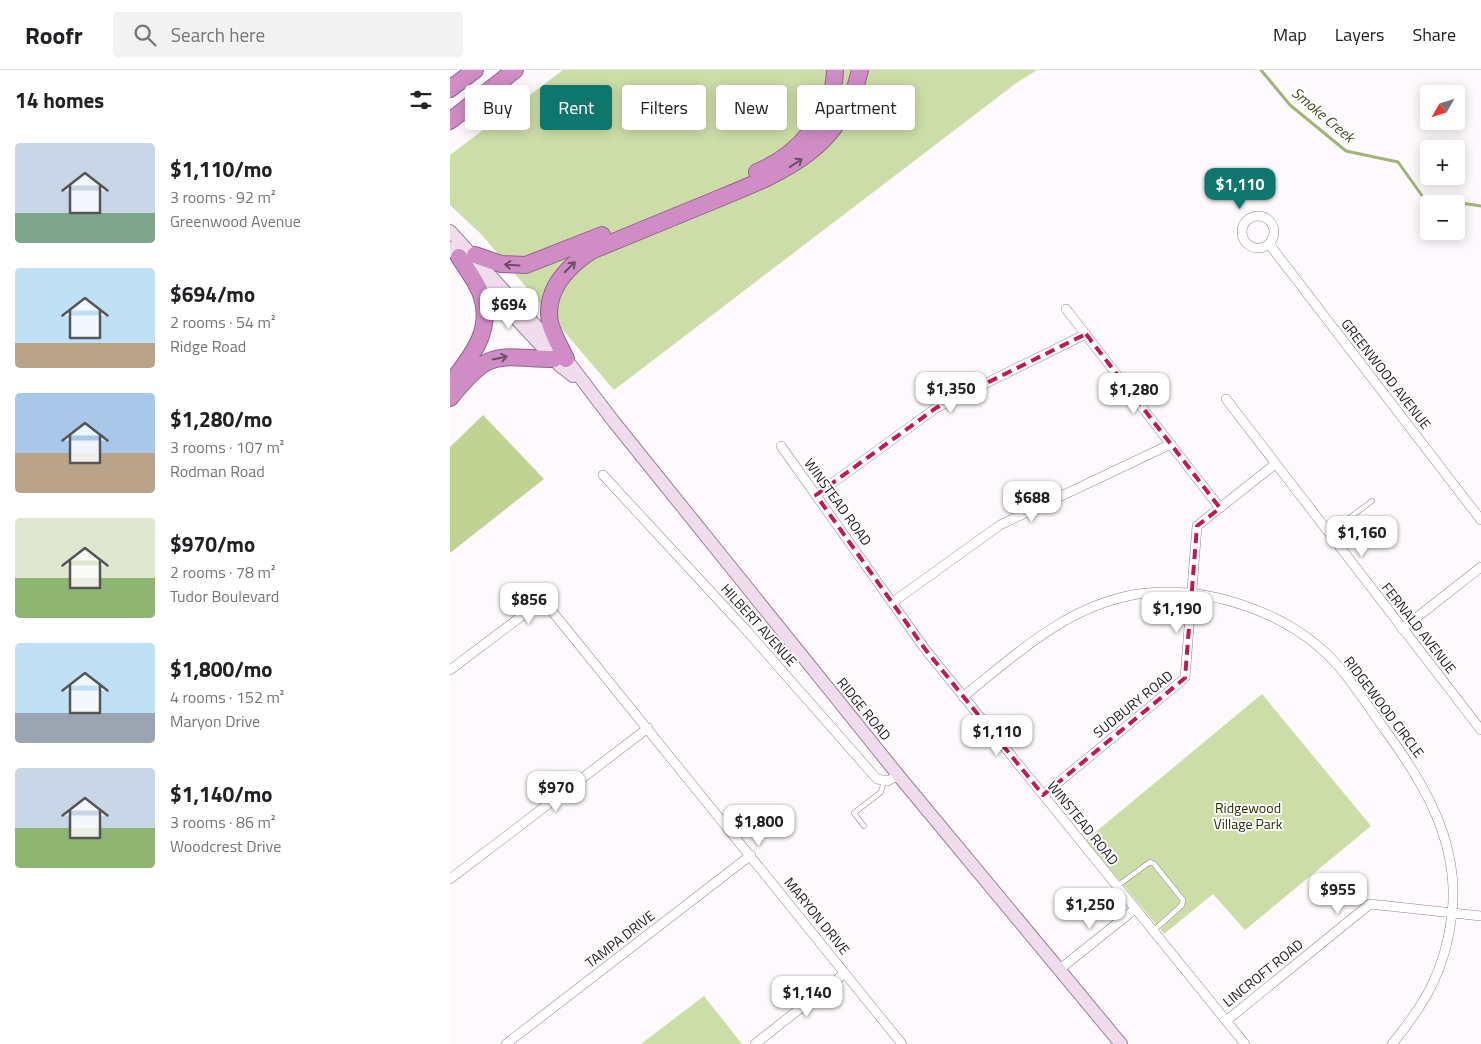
<!DOCTYPE html>
<meta charset="utf-8">
<style>
:root{--surface:#fff;--page:#f2f2f2;--text:#202124;--muted:#757577;--line:#e0e0e0;--accent:#0f766e}
body{margin:0;font-family:"Titillium Web",sans-serif;background:var(--page);color:var(--text);height:100vh;display:flex;flex-direction:column;font-size:19px;white-space:nowrap}
*{box-sizing:border-box;margin:0}
p{font-size:16px;color:var(--muted)}
.icon{flex:none;width:28px;height:28px;fill:none;stroke:currentColor;stroke-width:2;stroke-linecap:round;stroke-linejoin:round}
.map{position:relative;flex:1;overflow:hidden}
.drawer{display:flex;flex-direction:column;background:var(--surface);width:450px}
.drawer>*{flex:none}
.top-card{position:absolute;left:15px;top:15px;width:475px;height:45px;display:flex;gap:10px}
.needle{width:32px;rotate:231deg}
.fabs{position:absolute;left:970px;top:15px;display:grid;gap:10px}
.fabs a{display:grid;place-items:center;width:45px;height:45px;border-radius:5px;background:var(--surface);box-shadow:0 2px 12px #0003;font-size:25px}
.price{position:absolute;translate:-50% -42px;padding:0 11px;border-radius:10px;background:#fff;color:#222;font-size:16px;line-height:32px;filter:drop-shadow(0 1px 2px #0008)}
.price::after{content:'';position:absolute;left:50%;top:30px;width:15px;height:11px;margin-left:-8px;background:inherit;clip-path:polygon(0 0,100% 0,50% 100%)}
.price.current{background:var(--accent);color:#fff}
ul{padding:0;list-style:none}
li{display:flex;align-items:center;gap:15px;height:125px;padding:0 15px}
li span{display:grid;place-items:center;flex:none;width:140px;height:100px;border-radius:5px;color:#555}
li>.icon{margin-inline-start:auto}
span .icon{width:60px;height:60px;fill:#fffc;stroke-width:1}
li b{font-size:21px}
h2{display:flex;justify-content:space-between;align-items:center;height:60px;padding:0 15px;font-size:21px}
.tag{padding:0 18px;border-radius:5px;background:var(--surface);box-shadow:0 2px 12px #0003;font-size:18px;line-height:45px}
.tag.current{background:var(--accent);color:#fff}
header{display:flex;align-items:center;gap:30px;box-sizing:border-box;height:70px;padding:0 25px;background:var(--surface);border-bottom:1px solid var(--line)}
header strong{font-size:24px}
nav{display:flex;gap:28px;margin-inline-start:auto;font-size:18px}
.search{width:350px;height:45px;background:var(--page);display:flex;align-items:center;gap:12px;box-sizing:border-box;padding:0 18px;border-radius:5px;color:var(--muted);font-size:19px}
main{display:flex;flex:1;min-height:0}
.map>svg:first-child{display:block}
.green{fill:#ccdda7}
.forest{fill:#c0d392}
.lines{fill:none;stroke-linecap:round;stroke-linejoin:round}
.stream{stroke:#a2b475;stroke-width:3}
.lane-casing{stroke:#968293;stroke-width:5.5}
.street-casing{stroke:#968293;stroke-width:10}
.secondary-casing{stroke:#968293;stroke-width:14}
.highway-casing{stroke:#92638b;stroke-width:18}
.lane{stroke:#fff;stroke-width:4.5}
.street{stroke:#fff;stroke-width:9}
.secondary{stroke:#f1dcee;stroke-width:12}
.highway{stroke:#d08cc5;stroke-width:16}
.oneway{stroke:#6f4c69}
.marked{fill:none;stroke:#c2185b;stroke-width:4;stroke-dasharray:10 6;stroke-linejoin:round}
.labels{text-anchor:middle;stroke-width:4;stroke-linejoin:round;paint-order:stroke}
.street-label{font-size:14px;fill:#1f171e;stroke:#fff}
.park-label{font-size:14px;fill:#263000;stroke:#fff}
.water-label{font-size:15px;font-style:italic;fill:#3b4718;stroke:#fff}
</style>
<header>
<strong>Roofr</strong>
<div class="search"><svg class="icon" aria-label="search" viewBox="0 0 24 24"><circle cx="10" cy="10" r="6"/><path d="M15 15l6 6"/></svg>Search here</div>
<nav><a>Map</a><a>Layers</a><a>Share</a></nav>
</header>
<main>
<section class="drawer">
<h2>14 homes<svg class="icon" aria-label="filters" viewBox="0 0 24 24"><path d="M4 7h16M4 17h16"/><circle cx="9" cy="7" r="2"/><circle cx="15" cy="17" r="2"/></svg></h2>
<ul>
<li><span style="background:linear-gradient(#c9d6e8 70%,#7fa58c 0)"><svg class="icon" aria-label="home" viewBox="0 0 24 24"><path d="M3 11l9-7 9 7M6 9v11h12V9"/></svg></span><div><b>$1,110/mo</b><p>3 rooms · 92 m²</p><p>Greenwood Avenue</p></div></li>
<li><span style="background:linear-gradient(#bfe0f5 75%,#b9a48a 0)"><svg class="icon" aria-label="home" viewBox="0 0 24 24"><path d="M3 11l9-7 9 7M6 9v11h12V9"/></svg></span><div><b>$694/mo</b><p>2 rooms · 54 m²</p><p>Ridge Road</p></div></li>
<li><span style="background:linear-gradient(#a9c7e8 60%,#b9a48a 0)"><svg class="icon" aria-label="home" viewBox="0 0 24 24"><path d="M3 11l9-7 9 7M6 9v11h12V9"/></svg></span><div><b>$1,280/mo</b><p>3 rooms · 107 m²</p><p>Rodman Road</p></div></li>
<li><span style="background:linear-gradient(#dfe7d0 60%,#8fb573 0)"><svg class="icon" aria-label="home" viewBox="0 0 24 24"><path d="M3 11l9-7 9 7M6 9v11h12V9"/></svg></span><div><b>$970/mo</b><p>2 rooms · 78 m²</p><p>Tudor Boulevard</p></div></li>
<li><span style="background:linear-gradient(#bfe0f5 70%,#9aa5b1 0)"><svg class="icon" aria-label="home" viewBox="0 0 24 24"><path d="M3 11l9-7 9 7M6 9v11h12V9"/></svg></span><div><b>$1,800/mo</b><p>4 rooms · 152 m²</p><p>Maryon Drive</p></div></li>
<li><span style="background:linear-gradient(#c9d6e8 60%,#8fb573 0)"><svg class="icon" aria-label="home" viewBox="0 0 24 24"><path d="M3 11l9-7 9 7M6 9v11h12V9"/></svg></span><div><b>$1,140/mo</b><p>3 rooms · 86 m²</p><p>Woodcrest Drive</p></div></li>
</ul>
</section>
<div class="map">
<svg width="1031" height="974" viewBox="0 0 1031 974">
<rect width="100%" height="100%" fill="#fdf9fc"/>
<path class="green" d="M113,0h474l-22,14 -401,306 -133,-156 -31,-29v-50z
M812,624l109,132 -126,104 -32,-36 -49,40 -78,-94z
M254,926l38,48h-101z"/>
<path class="forest" d="M33,345l61,64 -94,74v-106z"/>
<g class="lines">
<path class="stream" d="M811,0l29,35 56,46 52,11 25,35 58,9"/>
<g class="lane-casing">
<path id="lane" d="M879,463l43,-32
M414,756l-10,-13 27,-21 3,-11
M667,816l33,-24 4,2 29,36 -1,5 -29,26"/>
</g>
<g class="street-casing">
<path id="street" d="M792 162a16 16 0 1 1 32 0a16 16 0 1 1-32 0Z
M819,174l212,276
M616,239l154,199
M776,329l255,331
M331,376l144,203 320,395
M153,405l144,156 130,148 11,2 10,-6
M366,425l120,-87 150,-74
M443,532l107,-77 171,-81
M952,559l79,-62
M0,600l93,-70 359,444
M513,627c53,-43 105,-92 175,-103 70,-10 155,19 202,74 16,19 30,41 45,62 40,54 75,114 67,184 -6,54 -26,89 -60,130
M593,725l142,-117 12,-152 77,-61
M0,809l198,-151
M610,899l75,-60
M776,951l144,-117 111,12
M56,974l245,-189
M305,974l90,-71"/>
</g>
<g class="secondary-casing">
<path id="secondary" d="M0,161l116,128 48,63 284,353 223,269
M0,178l109,117 14,11"/>
</g>
<g class="highway-casing">
<path id="highway" d="M0,19l25,-19
M0,51l65,-51
M307,102c40,-16 77,-57 78,-102
M25,185l26,9 25,1 76,-30
M116,289c-5,-11 -13,-24 -16,-36 -6,-32 17,-56 41,-72 37,-15 75,-31 112,-46 72,-30 138,-50 157,-135
M0,314c21,-27 44,-54 31,-90 -5,-13 -15,-26 -22,-37
M0,328c41,-51 45,-40 104,-39"/>
</g>
<use href="#lane" class="lane"/>
<use href="#street" class="street"/>
<use href="#secondary" class="secondary"/>
<use href="#highway" class="highway"/>
</g>
<defs><path id="oneway-shaft" d="M-6 0H5M1.5-3L5.5 0L1.5 3" fill="none" stroke-width="1.6" stroke-linecap="round" stroke-linejoin="round" transform="scale(1.25)"/></defs>
<g class="oneway">
<use href="#oneway-shaft" transform="translate(346 93) rotate(-34)"/>
<use href="#oneway-shaft" transform="translate(62 195) rotate(-177)"/>
<use href="#oneway-shaft" transform="translate(120 197) rotate(-45)"/>
<use href="#oneway-shaft" transform="translate(50 288) rotate(-11)"/>
</g>
<path class="marked" d="M636,264l134,174 -23,18 -12,152 -142,117 -118,-146 -109,-154 120,-87z"/>
<g class="labels">
<g class="street-label">
<text transform="translate(936 304) rotate(52)" y="5">GREENWOOD AVENUE</text>
<text transform="translate(388 432) rotate(54)" y="5">WINSTEAD ROAD</text>
<text transform="translate(309 555) rotate(48)" y="5">HILBERT AVENUE</text>
<text transform="translate(969 558) rotate(52)" y="5">FERNALD AVENUE</text>
<text transform="translate(683 634) rotate(-39)" y="5">SUDBURY ROAD</text>
<text transform="translate(934 637) rotate(53)" y="5">RIDGEWOOD CIRCLE</text>
<text transform="translate(414 639) rotate(51)" y="5">RIDGE ROAD</text>
<text transform="translate(633 753) rotate(51)" y="5">WINSTEAD ROAD</text>
<text transform="translate(367 846) rotate(51)" y="5">MARYON DRIVE</text>
<text transform="translate(170 869) rotate(-38)" y="5">TAMPA DRIVE</text>
<text transform="translate(813 903) rotate(-39)" y="5">LINCROFT ROAD</text>
</g>
<g class="park-label">
<text x="798" y="743">Ridgewood<tspan x="798" dy="16">Village Park</tspan></text>
</g>
<g class="water-label">
<text transform="translate(873 45) rotate(40)" y="5">Smoke Creek</text>
</g>
</g>
</svg>
<div class="fabs">
<a><svg class="needle" viewBox="-14 -14 28 28"><path d="M0-13l5 13h-10z" fill="#e53935"/><path d="M0 13l5-13h-10z" fill="#757577"/></svg></a>
<a>+</a>
<a>−</a>
</div>
<b class="price current" style="left:790px;top:140px">$1,110</b>
<b class="price" style="left:59px;top:260px">$694</b>
<b class="price" style="left:501px;top:344px">$1,350</b>
<b class="price" style="left:684px;top:345px">$1,280</b>
<b class="price" style="left:582px;top:453px">$688</b>
<b class="price" style="left:912px;top:488px">$1,160</b>
<b class="price" style="left:79px;top:555px">$856</b>
<b class="price" style="left:727px;top:564px">$1,190</b>
<b class="price" style="left:547px;top:687px">$1,110</b>
<b class="price" style="left:106px;top:743px">$970</b>
<b class="price" style="left:309px;top:777px">$1,800</b>
<b class="price" style="left:888px;top:845px">$955</b>
<b class="price" style="left:640px;top:860px">$1,250</b>
<b class="price" style="left:357px;top:948px">$1,140</b>
<div class="top-card">
<a class="tag">Buy</a>
<a class="tag current">Rent</a>
<a class="tag">Filters</a>
<a class="tag">New</a>
<a class="tag">Apartment</a>
</div>
</div>
</main>
